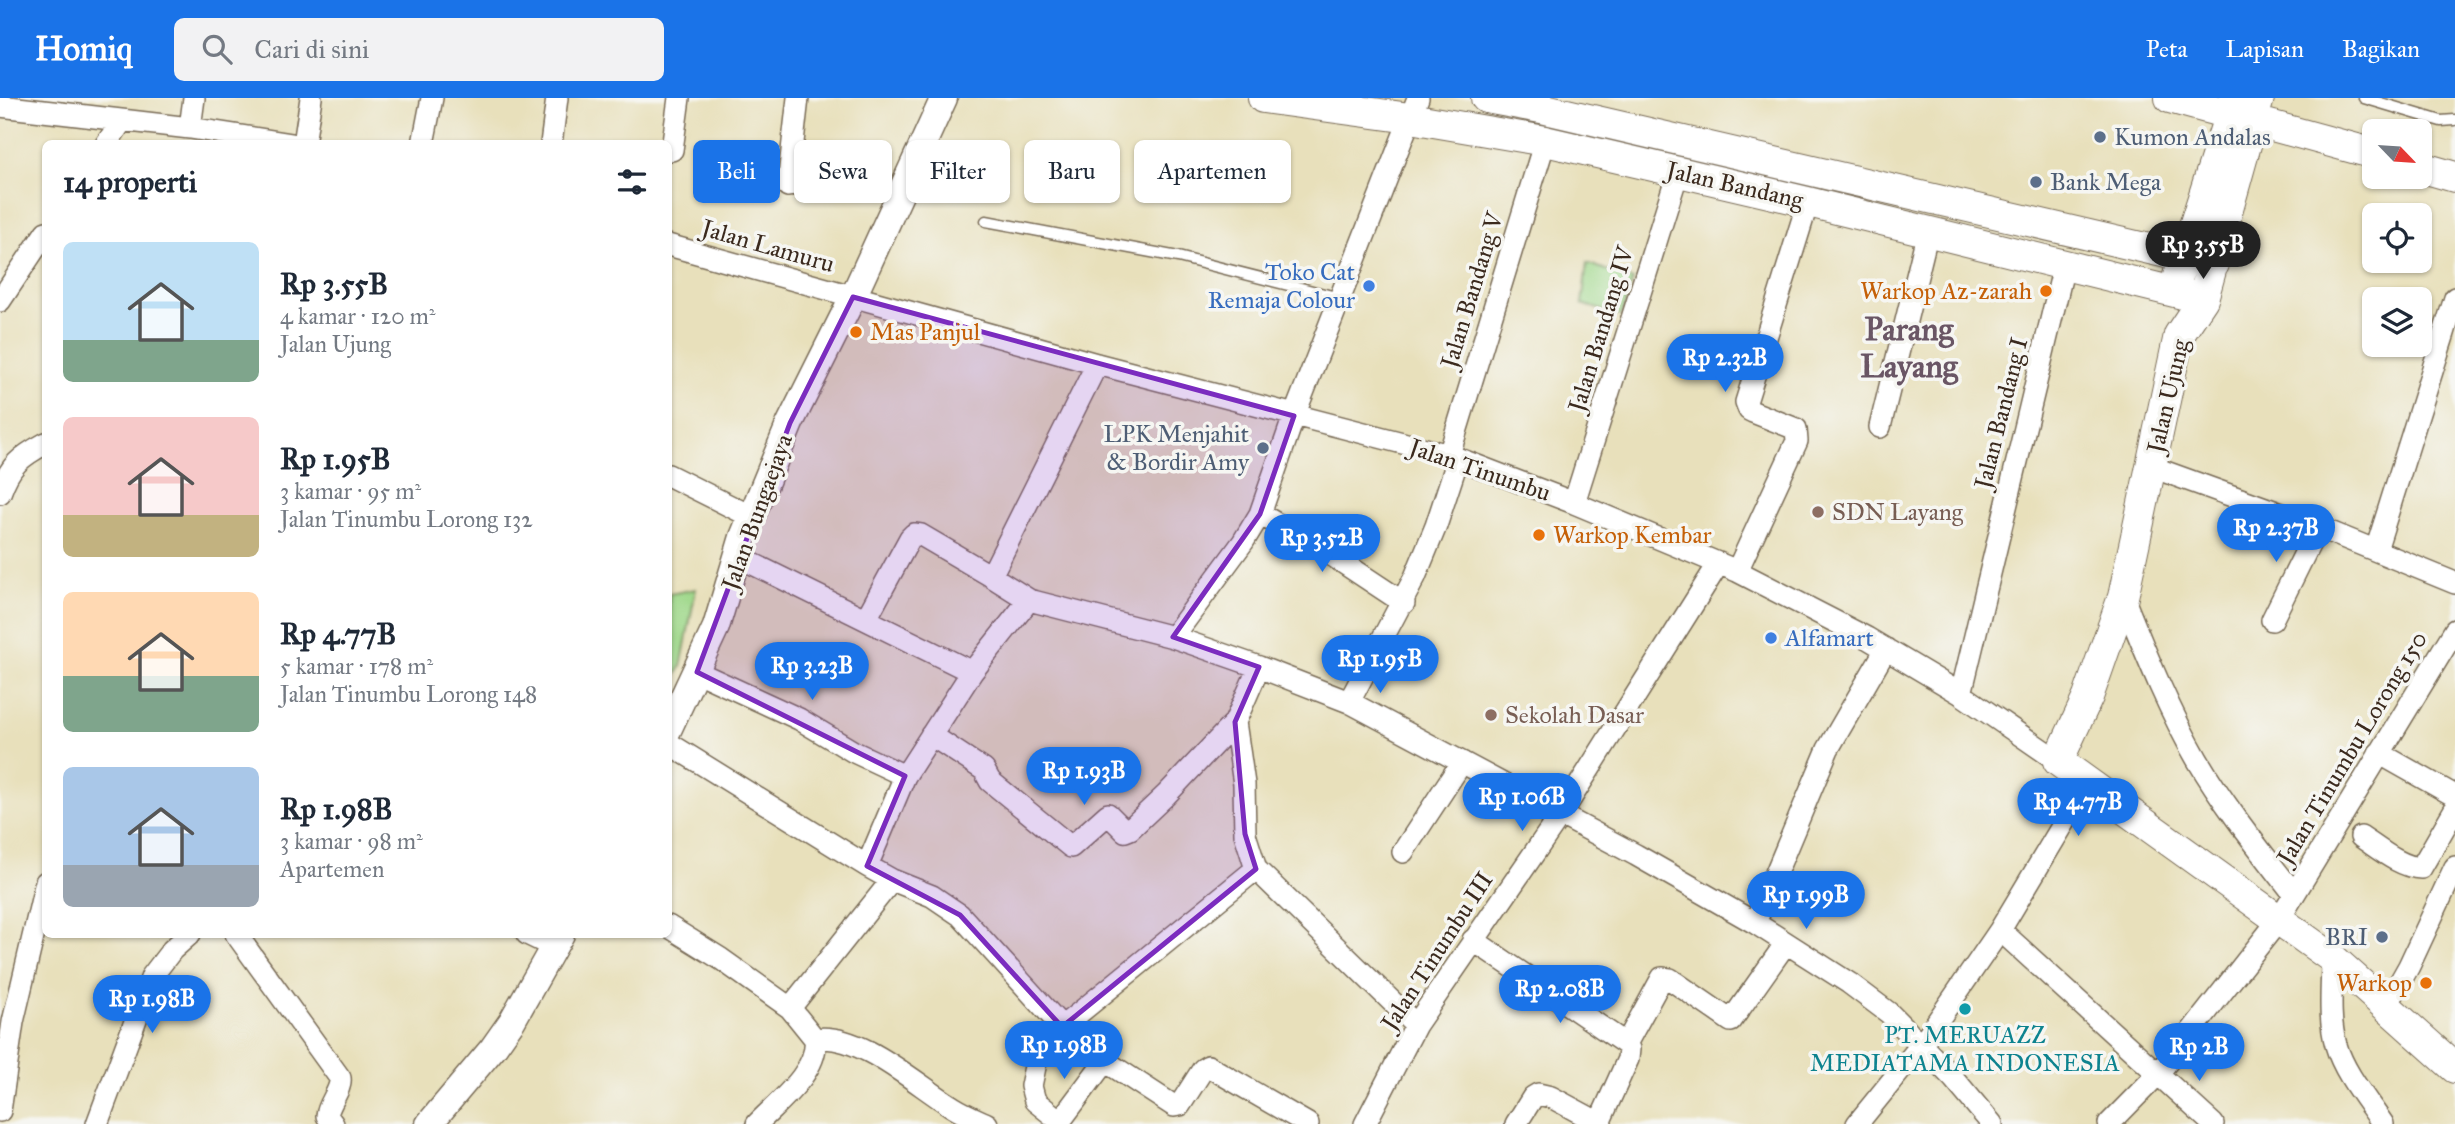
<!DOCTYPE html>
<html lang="id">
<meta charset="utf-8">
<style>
:root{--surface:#fff;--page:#f2f2f3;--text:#1f2937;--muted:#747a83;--accent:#1a73e8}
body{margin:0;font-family:"IM FELL Great Primer",serif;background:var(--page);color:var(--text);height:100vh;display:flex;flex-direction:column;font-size:26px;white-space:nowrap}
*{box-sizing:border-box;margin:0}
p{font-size:23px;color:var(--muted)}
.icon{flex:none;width:38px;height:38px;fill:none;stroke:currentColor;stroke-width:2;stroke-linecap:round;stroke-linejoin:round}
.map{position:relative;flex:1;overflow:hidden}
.side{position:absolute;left:42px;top:42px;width:630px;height:798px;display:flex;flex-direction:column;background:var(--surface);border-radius:10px;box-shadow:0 2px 5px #0004}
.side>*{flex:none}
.top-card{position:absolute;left:693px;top:42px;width:665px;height:63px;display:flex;gap:14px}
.needle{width:46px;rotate:115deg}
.controls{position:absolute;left:2362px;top:21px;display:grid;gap:14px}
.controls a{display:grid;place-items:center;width:70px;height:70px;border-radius:10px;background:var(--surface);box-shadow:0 2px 5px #0004;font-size:35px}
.price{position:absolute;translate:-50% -60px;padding:0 16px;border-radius:24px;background:var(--accent);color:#fff;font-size:23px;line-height:46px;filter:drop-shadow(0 2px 4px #0008)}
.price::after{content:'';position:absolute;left:50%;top:42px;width:21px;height:16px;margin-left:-10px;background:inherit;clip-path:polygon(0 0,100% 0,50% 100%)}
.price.on{background:#222;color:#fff}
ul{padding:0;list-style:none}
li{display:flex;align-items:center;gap:21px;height:175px;padding:0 21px}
li span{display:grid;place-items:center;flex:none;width:196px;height:140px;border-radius:10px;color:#555}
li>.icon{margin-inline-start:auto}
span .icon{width:84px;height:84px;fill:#fffc;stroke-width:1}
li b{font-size:30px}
h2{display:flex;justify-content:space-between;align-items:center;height:84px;padding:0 21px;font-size:30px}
.pill{padding:0 24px;border-radius:10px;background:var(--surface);box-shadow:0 2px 5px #0004;font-size:24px;line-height:63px}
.pill.on{background:var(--accent);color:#fff}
header{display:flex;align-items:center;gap:42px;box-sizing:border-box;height:98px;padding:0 35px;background:var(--accent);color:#fff}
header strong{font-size:33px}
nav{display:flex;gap:38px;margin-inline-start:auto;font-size:24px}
.search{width:490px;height:63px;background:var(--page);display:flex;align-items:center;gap:18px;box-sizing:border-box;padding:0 24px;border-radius:10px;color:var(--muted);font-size:26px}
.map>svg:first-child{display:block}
.green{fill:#9fd88a;stroke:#6d8154;stroke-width:2}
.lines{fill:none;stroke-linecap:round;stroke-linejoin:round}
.service-casing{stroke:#786a55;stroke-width:13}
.minor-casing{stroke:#786a55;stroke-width:24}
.tertiary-casing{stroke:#786a55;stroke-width:29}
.secondary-casing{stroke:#786a55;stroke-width:32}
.service{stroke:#fff;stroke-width:10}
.minor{stroke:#fff;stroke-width:21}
.tertiary{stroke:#fff;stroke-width:26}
.secondary{stroke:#fff;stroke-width:30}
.marked{fill:#7b2cbf;fill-opacity:0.2;stroke:#7b2cbf;stroke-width:5;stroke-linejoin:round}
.service-dot{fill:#5c6f8a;stroke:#f6f6f2;stroke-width:2.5}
.shop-dot{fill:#3f7fe0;stroke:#f6f6f2;stroke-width:2.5}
.food-dot{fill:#e8710a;stroke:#f6f6f2;stroke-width:2.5}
.education-dot{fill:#8d6e63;stroke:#f6f6f2;stroke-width:2.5}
.culture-dot{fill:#0f9aa8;stroke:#f6f6f2;stroke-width:2.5}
.labels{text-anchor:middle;stroke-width:7;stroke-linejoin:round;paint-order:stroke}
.service-label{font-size:24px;fill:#4e5e75;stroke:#f6f6f2;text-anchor:start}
.street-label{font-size:24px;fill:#3b2a1e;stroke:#f6f6f2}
.shop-label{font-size:24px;fill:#366cbe;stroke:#f6f6f2;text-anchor:end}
.food-label{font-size:24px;fill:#c56008;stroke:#f6f6f2;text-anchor:end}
.education-label{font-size:24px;fill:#785e54;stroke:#f6f6f2;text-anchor:start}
.culture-label{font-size:24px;fill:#0d838f;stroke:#f6f6f2}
.district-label{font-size:32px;font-weight:bold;fill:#6a5665;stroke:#f6f6f2}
</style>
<header>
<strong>Homiq</strong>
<div class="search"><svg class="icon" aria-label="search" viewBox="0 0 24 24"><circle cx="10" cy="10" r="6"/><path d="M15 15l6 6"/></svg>Cari di sini</div>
<nav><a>Peta</a><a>Lapisan</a><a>Bagikan</a></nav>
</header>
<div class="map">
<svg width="2455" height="1026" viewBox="0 0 2455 1026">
<rect width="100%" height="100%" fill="#f6f6f2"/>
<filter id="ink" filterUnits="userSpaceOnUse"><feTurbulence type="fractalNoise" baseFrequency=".0143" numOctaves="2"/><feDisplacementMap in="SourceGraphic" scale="14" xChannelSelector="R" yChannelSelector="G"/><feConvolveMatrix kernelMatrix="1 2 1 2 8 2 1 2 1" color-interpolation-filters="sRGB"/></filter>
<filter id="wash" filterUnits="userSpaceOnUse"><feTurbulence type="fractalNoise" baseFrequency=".00686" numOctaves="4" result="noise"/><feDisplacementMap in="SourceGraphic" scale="28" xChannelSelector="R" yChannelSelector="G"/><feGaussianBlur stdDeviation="1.57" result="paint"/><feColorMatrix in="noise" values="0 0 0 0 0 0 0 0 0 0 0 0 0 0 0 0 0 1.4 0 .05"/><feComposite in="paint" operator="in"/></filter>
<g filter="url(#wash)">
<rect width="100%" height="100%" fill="#e8e0bb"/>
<path class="green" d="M1587,165l46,17 -12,36 -39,-12z
M696,491l-15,78 -12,20v-93z"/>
</g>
<g filter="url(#ink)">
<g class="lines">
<g class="service-casing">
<path id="service" d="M2364,0l77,23 14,-1
M986,123l192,36 162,41"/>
</g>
<g class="minor-casing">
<path id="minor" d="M0,8l190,22 102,16
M190,30l4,-30
M106,46l16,-23
M304,46l7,-46
M423,46l9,-46
M551,46l6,-46
M672,52l7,-52
M788,88l10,-88
M668,147l429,119 352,91 125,48 163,68 130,67 94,56 97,67
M0,203l46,-69
M1880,329l48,-196
M1449,357l96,-314
M2152,369l166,60 137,56
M668,377l84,42
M0,395c10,-28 20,-36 46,-50
M1574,405l104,-331
M1260,416l76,44 68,45
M2376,452l79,-252
M737,458l235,116
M1737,473l60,-130 -1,-12 -43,-17 -4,-2 -3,-8 62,-200
M2123,499c22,54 44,110 74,162 28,48 63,91 97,135
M1029,502l144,37 86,30 90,35 287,153 119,68 94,60 40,30 32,32 33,34 38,45
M866,521l44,-81 4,-4 7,1 70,41
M2272,522l46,-93
M1173,539l70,-95 17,-28 34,-98 124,-318
M1259,569l-24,55 9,62 1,50 11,35 160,156
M697,574l102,47 55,33 51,24
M1961,596l103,-428
M1349,604l66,-125 21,-51 22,-67
M931,637l53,35 6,11 81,66 37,-33 17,17 5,-2 36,-34 69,-73
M668,645l199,123
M2379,655l76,43
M2361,739c17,11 39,30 60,31l34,-59
M1403,754l59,-90
M892,782l40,16 28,19 102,112 43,34 69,45 6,-1 23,-36 5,-3 100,58
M1755,825l73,-174 58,-100
M668,828l53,33 69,49
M2000,832l213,194
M236,836l104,144c2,12 -12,25 -13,38l6,8
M527,836l27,13
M1473,842l153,104 3,5 -1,10 -29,64
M2332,860c0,28 -4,60 4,87 8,28 31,55 47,79
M2386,909l23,-41 46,-99
M815,941c43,-8 102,46 138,68 11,7 23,12 34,17
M1626,946l36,-66 8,1 61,42 55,-78
M0,1013l13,-89 33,-140
M1060,1023l-25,-20 -4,-15 5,-24 26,-35 194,-158
M97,1026l55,-148 20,-26 18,-16
M757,1026c21,-22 62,-53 58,-85l-25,-31 102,-128 -25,-14 38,-90 67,-104 57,-72 -38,-24 106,-212
M1058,1026l47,-63
M1365,1026l51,-99 145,-211 158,-251
M1516,1026l17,-27 5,-3 13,3 50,27
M1857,1026l64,-79 79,-115 88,-147
M2109,1026l48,-49 121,-154 177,-291"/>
</g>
<g class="tertiary-casing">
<path id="tertiary" d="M668,632l48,-103 27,-90 47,-114 63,-126 91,-199
M429,1026l64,-76 19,-27 49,-87"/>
</g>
<g class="secondary-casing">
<path id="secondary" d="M1263,0l147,20 135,23 263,61 395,97
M1486,0l55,10 673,156
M2170,0l205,56
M2259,0l-56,201 -24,36 -56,262 -35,100 -30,64 274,197 123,110
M2420,69l35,10
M2178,178l57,-178"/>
</g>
<use href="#service" class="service"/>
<use href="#minor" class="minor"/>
<use href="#tertiary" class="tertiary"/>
<use href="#secondary" class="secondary"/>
</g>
</g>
<path class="marked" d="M853,199l441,119 -34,98 -87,123 86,30 -24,55 10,112 11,35 -194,158 -102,-112 -93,-49 38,-90 -208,-104 93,-249z"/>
<g class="service-dot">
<circle cx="2100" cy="39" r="7"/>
<circle cx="2036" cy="84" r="7"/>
<circle cx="1263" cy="350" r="7"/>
<circle cx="2382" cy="839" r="7"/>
</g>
<g class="shop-dot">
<circle cx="1369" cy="188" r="7"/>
<circle cx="1771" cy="540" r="7"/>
</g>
<g class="food-dot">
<circle cx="2046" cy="193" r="7"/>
<circle cx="856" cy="234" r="7"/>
<circle cx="1539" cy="437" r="7"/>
<circle cx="2426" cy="885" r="7"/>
</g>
<g class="education-dot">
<circle cx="1818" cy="414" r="7"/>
<circle cx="1491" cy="617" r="7"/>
</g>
<circle class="culture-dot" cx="1965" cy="911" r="7"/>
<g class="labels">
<g class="service-label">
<text x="2114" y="47">Kumon Andalas</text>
<text x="2050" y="92">Bank Mega</text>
<text x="1249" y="344" text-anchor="end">LPK Menjahit<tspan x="1249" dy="28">&amp; Bordir Amy</tspan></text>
<text x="2368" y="847" text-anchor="end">BRI</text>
</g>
<g class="street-label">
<text transform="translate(1735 87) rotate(13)" y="8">Jalan Bandang</text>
<text transform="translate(768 148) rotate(16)" y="8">Jalan Lamuru</text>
<text transform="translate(1472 192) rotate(-73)" y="8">Jalan Bandang V</text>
<text transform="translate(1601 231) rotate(-73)" y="8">Jalan Bandang IV</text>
<text transform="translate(2168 298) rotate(-77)" y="8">Jalan Ujung</text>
<text transform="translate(2001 315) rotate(-76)" y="8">Jalan Bandang I</text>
<text transform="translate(1480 372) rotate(19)" y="8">Jalan Tinumbu</text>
<text transform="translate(757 414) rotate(-70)" y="8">Jalan Bungaejaya</text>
<text transform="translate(2352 650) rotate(-59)" y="8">Jalan Tinumbu Lorong 150</text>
<text transform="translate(1437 853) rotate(-57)" y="8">Jalan Tinumbu III</text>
</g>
<g class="shop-label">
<text x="1355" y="182">Toko Cat<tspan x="1355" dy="28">Remaja Colour</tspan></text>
<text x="1785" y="548" text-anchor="start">Alfamart</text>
</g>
<g class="food-label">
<text x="2032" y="201">Warkop Az-zarah</text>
<text x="870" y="242" text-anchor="start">Mas Panjul</text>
<text x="1553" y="445" text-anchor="start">Warkop Kembar</text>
<text x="2412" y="893">Warkop</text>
</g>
<g class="education-label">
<text x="1832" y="422">SDN Layang</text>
<text x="1505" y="625">Sekolah Dasar</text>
</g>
<g class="culture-label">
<text x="1965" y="945">PT. MERUAZZ<tspan x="1965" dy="28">MEDIATAMA INDONESIA</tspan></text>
</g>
<g class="district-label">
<text x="1909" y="242">Parang<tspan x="1909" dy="37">Layang</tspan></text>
</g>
</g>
</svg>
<div class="controls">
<a><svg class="needle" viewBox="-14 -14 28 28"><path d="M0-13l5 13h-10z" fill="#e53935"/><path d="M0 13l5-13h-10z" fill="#747a83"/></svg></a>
<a><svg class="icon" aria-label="locate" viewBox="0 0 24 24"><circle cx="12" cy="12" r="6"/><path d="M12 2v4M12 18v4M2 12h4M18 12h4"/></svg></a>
<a><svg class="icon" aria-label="layers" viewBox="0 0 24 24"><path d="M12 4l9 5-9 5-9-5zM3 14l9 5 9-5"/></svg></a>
</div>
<b class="price on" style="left:2203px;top:183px">Rp 3.55B</b>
<b class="price" style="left:1725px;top:296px">Rp 2.32B</b>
<b class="price" style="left:2276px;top:466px">Rp 2.37B</b>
<b class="price" style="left:1322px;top:476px">Rp 3.52B</b>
<b class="price" style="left:1380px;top:597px">Rp 1.95B</b>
<b class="price" style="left:812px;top:604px">Rp 3.23B</b>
<b class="price" style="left:1084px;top:709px">Rp 1.93B</b>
<b class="price" style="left:1522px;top:735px">Rp 1.06B</b>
<b class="price" style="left:2078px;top:740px">Rp 4.77B</b>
<b class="price" style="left:1806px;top:833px">Rp 1.99B</b>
<b class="price" style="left:1560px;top:927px">Rp 2.08B</b>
<b class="price" style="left:152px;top:937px">Rp 1.98B</b>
<b class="price" style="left:1064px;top:983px">Rp 1.98B</b>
<b class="price" style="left:2199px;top:985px">Rp 2B</b>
<div class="top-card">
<a class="pill on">Beli</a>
<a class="pill">Sewa</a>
<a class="pill">Filter</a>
<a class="pill">Baru</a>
<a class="pill">Apartemen</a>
</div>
<section class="side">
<h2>14 properti<svg class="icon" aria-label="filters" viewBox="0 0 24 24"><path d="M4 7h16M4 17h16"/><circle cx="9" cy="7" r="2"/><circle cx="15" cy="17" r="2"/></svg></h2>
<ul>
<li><span style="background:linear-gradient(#bfe0f5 70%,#7fa58c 0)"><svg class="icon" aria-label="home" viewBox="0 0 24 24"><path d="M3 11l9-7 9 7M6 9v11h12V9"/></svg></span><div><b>Rp 3.55B</b><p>4 kamar · 120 m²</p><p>Jalan Ujung</p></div></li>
<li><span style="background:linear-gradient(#f6c9c9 70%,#c2b280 0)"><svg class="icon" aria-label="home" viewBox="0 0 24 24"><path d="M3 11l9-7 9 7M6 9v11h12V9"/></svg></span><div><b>Rp 1.95B</b><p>3 kamar · 95 m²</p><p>Jalan Tinumbu Lorong 132</p></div></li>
<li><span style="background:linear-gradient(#ffd9b3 60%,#7fa58c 0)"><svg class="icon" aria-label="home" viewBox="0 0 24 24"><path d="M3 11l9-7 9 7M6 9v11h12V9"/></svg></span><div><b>Rp 4.77B</b><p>5 kamar · 178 m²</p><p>Jalan Tinumbu Lorong 148</p></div></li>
<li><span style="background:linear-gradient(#a9c7e8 70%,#9aa5b1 0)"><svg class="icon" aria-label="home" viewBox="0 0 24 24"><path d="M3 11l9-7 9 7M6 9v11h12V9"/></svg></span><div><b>Rp 1.98B</b><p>3 kamar · 98 m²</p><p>Apartemen</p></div></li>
</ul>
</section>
</div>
